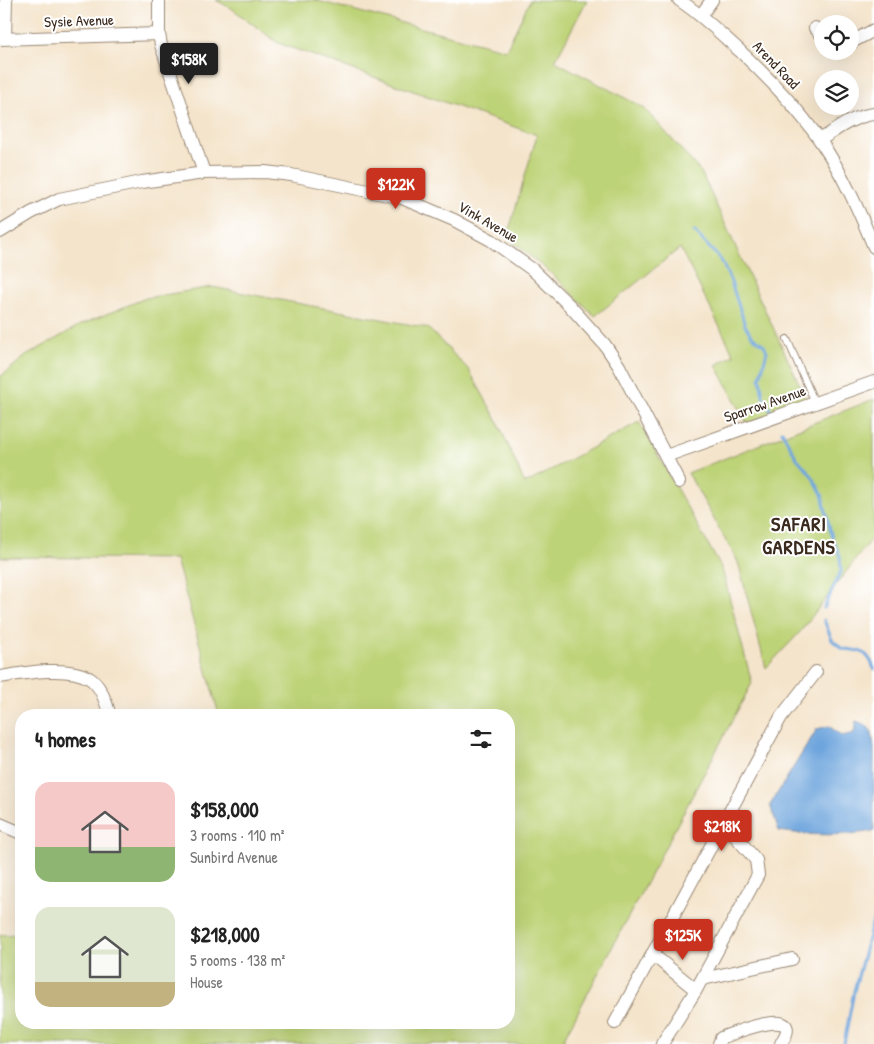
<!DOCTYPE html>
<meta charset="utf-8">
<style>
:root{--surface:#fff;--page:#f6f6f6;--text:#222;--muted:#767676;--accent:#c8321e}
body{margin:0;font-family:"Patrick Hand",sans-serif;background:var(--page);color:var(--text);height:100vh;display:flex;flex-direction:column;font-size:19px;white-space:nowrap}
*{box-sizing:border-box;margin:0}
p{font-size:16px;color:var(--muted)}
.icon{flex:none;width:28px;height:28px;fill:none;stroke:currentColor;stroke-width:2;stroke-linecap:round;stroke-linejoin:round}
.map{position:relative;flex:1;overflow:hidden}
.side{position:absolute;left:15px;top:709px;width:500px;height:320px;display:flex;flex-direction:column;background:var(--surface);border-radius:20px;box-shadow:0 5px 20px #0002}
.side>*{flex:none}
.fabs{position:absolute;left:814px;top:15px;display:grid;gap:10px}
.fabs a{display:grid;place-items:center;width:45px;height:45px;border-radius:50%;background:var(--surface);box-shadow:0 5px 20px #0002;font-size:25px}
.price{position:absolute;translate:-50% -42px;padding:0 11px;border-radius:5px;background:var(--accent);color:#fff;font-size:16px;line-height:32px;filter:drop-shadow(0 1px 2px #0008)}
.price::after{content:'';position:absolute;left:50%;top:30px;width:15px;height:11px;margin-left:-8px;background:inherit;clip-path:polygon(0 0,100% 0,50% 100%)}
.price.selected{background:#222;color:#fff}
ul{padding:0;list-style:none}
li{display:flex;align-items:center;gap:15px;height:125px;padding:0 20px}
li span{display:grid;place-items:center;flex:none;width:140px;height:100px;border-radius:15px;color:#555}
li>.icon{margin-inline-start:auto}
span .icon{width:60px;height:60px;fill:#fffc;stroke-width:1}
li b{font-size:21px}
h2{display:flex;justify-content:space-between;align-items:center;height:60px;padding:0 20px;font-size:21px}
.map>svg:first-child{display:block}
.green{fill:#bdd377;stroke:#7c7e4a}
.water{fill:#6ea5dd;stroke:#54687e}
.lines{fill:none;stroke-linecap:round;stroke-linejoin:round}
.stream{stroke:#6ea5dd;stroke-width:3}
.service-casing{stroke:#988774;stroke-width:8}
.minor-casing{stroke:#988774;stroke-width:14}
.service{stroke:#fff;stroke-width:6}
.minor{stroke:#fff;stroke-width:12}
.labels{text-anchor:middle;stroke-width:4;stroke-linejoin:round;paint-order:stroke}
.street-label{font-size:15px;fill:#3b2a1e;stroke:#fff}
.district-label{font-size:20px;font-weight:bold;letter-spacing:1px;fill:#3b2a1e;stroke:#fff}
</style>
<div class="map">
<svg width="874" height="1044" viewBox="0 0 874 1044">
<rect width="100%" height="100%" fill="#fff"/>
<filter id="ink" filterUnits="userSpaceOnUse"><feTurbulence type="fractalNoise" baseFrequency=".02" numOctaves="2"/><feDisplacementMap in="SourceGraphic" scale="10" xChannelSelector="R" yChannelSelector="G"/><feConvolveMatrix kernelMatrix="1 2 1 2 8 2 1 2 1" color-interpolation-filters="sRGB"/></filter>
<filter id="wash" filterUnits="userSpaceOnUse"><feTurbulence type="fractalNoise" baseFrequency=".0096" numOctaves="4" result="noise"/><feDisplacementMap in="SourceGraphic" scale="20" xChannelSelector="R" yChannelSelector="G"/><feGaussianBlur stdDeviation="1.12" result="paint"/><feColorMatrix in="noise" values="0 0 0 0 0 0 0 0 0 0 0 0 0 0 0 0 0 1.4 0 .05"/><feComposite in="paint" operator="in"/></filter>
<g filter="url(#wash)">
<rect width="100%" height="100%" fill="#f4e4cb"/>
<path class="green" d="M216,0h98l192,50 24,-50h57l-32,61 89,47 57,64 107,231 -60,22 -32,-60 18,-10 -54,-107 -85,68 -42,-41 -46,-38 30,-102 -259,-92 -44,-33z
M212,287l216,41 41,42 28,50 28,64 114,-62 83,147 30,114 -191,361h-561v-109l21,-1v88h488v-307h-290l-43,-156 -176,-2v-180l26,-21 54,-31 66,-27z
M874,399v136l-73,96 -35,37 -28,-106 -50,-89z"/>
<path class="water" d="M856,721l10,4 6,7 2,17v82c-32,5 -62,5 -95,0l-9,-26 47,-76 12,-3 13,10 12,-3z"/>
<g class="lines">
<path class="stream" d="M694,231l27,29 10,22 14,43 6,10 13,10 3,6 -7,27 3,18 10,19
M782,431l14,26 16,19 10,18 10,44 8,18 1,15 -17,37
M824,620l8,20 11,9c18,1 25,2 31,20
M844,1044l10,-53 20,-74"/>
</g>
</g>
<g filter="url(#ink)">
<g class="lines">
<g class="service-casing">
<path id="service" d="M787,339l28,64"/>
</g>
<g class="minor-casing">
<path id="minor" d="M159,0v34l2,11 43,128
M679,0c23,15 41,33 61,51 29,28 58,57 81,91 22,32 38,69 53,105
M701,15l11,-15
M815,28l7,7
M0,39l159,-5
M5,39l1,-39
M850,43l24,-13
M820,140c17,-11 33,-24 54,-26
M0,232l31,-19 28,-14 83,-17 62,-9 61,-1 26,3 111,23 52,22 37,20 42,30 36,35 36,40 14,21 60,116
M666,456l208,-74
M0,677c24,-4 68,-12 89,1 12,7 17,25 21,37
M0,824l21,9
M652,954l44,36
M703,979l89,-20
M615,1023l166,-306 35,-45
M662,1044l34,-54 62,-115 -2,-15 -33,-38
M719,1044l2,-6 5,-2c8,-3 69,-27 60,-2 -1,3 -4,7 -5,10"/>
</g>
<use href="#service" class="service"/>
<use href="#minor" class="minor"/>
</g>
</g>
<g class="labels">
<g class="street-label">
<text transform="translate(79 21) rotate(-2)" y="5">Sysie Avenue</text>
<text transform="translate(776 65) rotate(46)" y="5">Arend Road</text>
<text transform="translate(488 222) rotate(30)" y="5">Vink Avenue</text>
<text transform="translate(765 404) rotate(-19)" y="5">Sparrow Avenue</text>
</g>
<g class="district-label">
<text x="799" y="531">SAFARI<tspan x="799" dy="23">GARDENS</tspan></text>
</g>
</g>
</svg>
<div class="fabs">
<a><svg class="icon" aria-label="locate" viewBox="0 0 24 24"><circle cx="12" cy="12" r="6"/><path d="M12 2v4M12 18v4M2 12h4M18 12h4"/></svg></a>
<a><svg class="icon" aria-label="layers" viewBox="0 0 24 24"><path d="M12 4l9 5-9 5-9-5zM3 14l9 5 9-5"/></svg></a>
</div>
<b class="price selected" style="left:189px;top:85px">$158K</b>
<b class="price" style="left:396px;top:210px">$122K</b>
<b class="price" style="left:722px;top:852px">$218K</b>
<b class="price" style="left:683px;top:961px">$125K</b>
<section class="side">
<h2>4 homes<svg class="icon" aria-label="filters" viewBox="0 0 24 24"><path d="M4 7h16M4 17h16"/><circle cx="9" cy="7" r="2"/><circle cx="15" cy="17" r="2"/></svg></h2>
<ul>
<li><span style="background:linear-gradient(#f6c9c9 65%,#8fb573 0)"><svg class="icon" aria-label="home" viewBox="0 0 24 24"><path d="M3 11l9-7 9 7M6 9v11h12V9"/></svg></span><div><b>$158,000</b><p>3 rooms · 110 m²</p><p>Sunbird Avenue</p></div></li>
<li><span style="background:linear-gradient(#dfe7d0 75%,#c2b280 0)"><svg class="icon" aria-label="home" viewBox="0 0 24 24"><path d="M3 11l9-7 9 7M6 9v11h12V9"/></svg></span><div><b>$218,000</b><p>5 rooms · 138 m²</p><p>House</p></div></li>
</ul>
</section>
</div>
